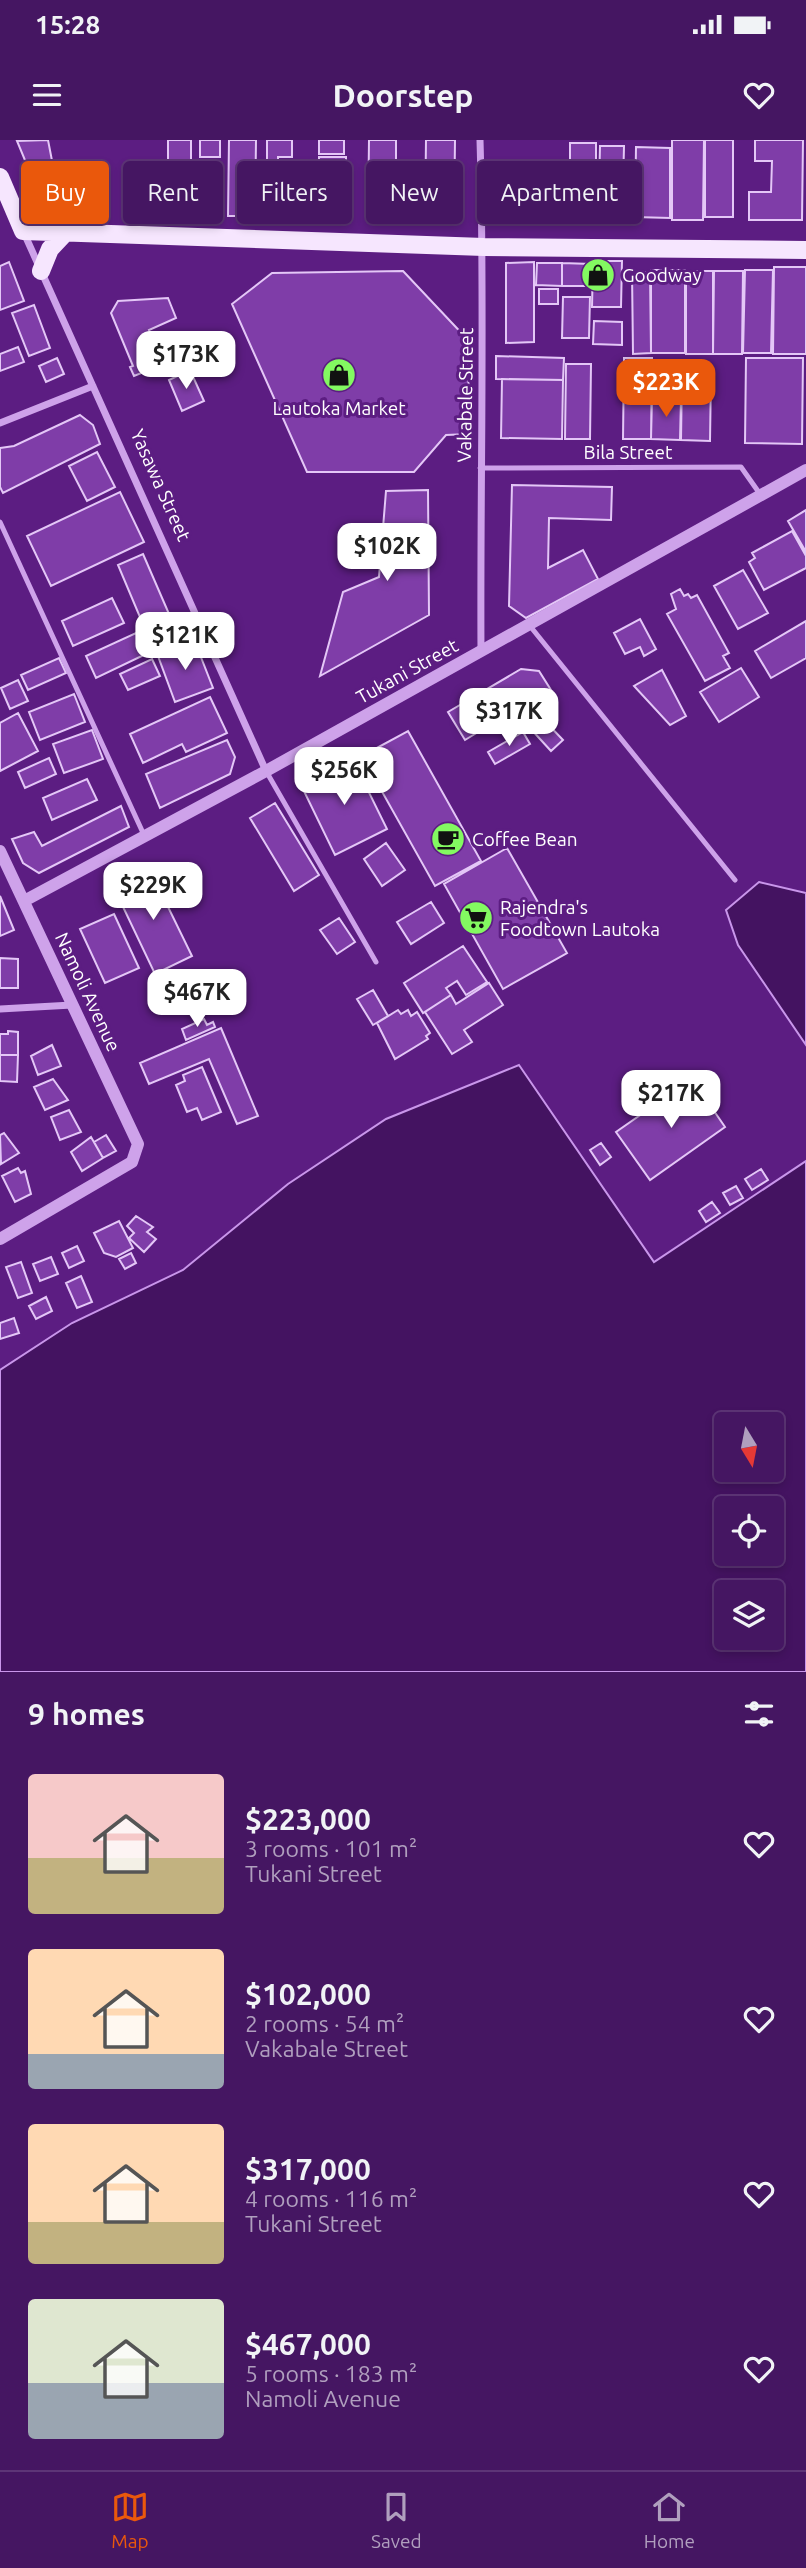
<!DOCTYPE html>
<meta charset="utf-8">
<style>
:root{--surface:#451662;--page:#4c1f68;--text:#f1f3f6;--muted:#b09fbe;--line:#5d3577;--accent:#ea580c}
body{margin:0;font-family:Ubuntu,sans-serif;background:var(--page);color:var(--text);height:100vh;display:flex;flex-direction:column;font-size:26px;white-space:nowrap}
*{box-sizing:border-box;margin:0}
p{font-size:23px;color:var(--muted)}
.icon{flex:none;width:38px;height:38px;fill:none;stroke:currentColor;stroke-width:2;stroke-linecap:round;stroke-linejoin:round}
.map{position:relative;height:1532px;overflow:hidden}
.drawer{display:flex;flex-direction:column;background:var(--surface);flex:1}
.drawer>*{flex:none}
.banner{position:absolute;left:21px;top:21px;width:765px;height:63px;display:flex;gap:14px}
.needle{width:46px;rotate:170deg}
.fabs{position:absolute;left:714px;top:1272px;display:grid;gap:14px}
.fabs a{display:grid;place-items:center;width:70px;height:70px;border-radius:7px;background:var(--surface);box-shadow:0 4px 10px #0003,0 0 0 2px var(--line);font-size:35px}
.price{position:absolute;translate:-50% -60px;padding:0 16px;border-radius:14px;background:#fff;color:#222;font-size:23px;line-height:46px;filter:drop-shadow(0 2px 4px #0008)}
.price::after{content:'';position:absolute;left:50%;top:42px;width:21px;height:16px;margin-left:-10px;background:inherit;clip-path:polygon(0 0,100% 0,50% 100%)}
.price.active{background:var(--accent);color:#fff}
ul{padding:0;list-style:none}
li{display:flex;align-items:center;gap:21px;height:175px;padding:0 28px}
li span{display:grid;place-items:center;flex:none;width:196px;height:140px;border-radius:7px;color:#555}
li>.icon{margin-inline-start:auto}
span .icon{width:84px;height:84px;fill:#fffc;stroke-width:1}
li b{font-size:30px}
h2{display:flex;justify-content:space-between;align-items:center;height:84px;padding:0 28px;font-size:30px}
.pill{padding:0 24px;border-radius:7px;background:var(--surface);box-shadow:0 4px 10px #0003,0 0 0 2px var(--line);font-size:24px;line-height:63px}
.pill.active{background:var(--accent);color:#fff}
.status{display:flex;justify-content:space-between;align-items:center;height:49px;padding:0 35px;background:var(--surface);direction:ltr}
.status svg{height:19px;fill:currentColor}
header{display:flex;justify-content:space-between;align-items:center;height:91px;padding:0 28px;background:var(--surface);font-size:32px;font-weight:700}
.tabs{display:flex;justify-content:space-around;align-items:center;height:98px;border-top:2px solid var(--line);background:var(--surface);font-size:19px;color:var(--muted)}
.tabs a{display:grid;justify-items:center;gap:4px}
.tabs .active{color:var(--accent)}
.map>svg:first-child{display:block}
.water{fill:#441361;stroke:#c996eb;stroke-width:2;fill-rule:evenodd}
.building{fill:#7f3da8;stroke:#e4c7f7;stroke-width:2}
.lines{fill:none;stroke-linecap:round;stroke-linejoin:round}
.service{stroke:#cea2ea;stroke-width:5}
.minor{stroke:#cea2ea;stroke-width:7}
.tertiary{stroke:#cea2ea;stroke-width:12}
.primary{stroke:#f6e6fe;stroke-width:18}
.labels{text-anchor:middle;stroke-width:6;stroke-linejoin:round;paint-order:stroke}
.poi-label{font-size:19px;fill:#fff;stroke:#5c1d82;text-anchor:start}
.street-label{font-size:19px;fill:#fff;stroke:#5c1d82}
</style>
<div class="status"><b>15:28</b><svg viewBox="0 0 49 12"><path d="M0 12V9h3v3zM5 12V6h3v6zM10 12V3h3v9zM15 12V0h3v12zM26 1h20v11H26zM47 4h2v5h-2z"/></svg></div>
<header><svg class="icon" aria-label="menu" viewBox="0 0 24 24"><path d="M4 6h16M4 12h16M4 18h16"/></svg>Doorstep<svg class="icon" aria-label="heart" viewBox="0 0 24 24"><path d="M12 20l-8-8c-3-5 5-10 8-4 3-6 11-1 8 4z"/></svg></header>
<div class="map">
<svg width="806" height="1532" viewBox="0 0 806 1532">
<rect width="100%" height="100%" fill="#5c1d82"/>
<path class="water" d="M759,742l47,11v152l-68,-100 -12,-35z
M519,925l135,197 152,-101v511h-806v-302l72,-47 111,-53 105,-86 98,-65zM772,1284v46h-46v-46zM772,1368v46h-46v-46zM772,1452v46h-46v-46z"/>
<path class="building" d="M48,0l6,31 17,1 6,49 -26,2 -34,-82z
M168,0h23v46h-23z
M200,0h20v17h-20z
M229,0h27l-1,76h-27z
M267,0h25v17h-14v14h-11z
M319,0h25v14h-25z
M369,0h27v82l-28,-1z
M426,0h29l-1,81h-29z
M672,0h32l-1,80h-31z
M705,0h28v77h-28z
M755,0h48l-1,80h-53v-28h22l1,-31h-17z
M570,3h26v45h-26z
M600,6h24l-1,43h-24z
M636,7l34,1v70l-35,-1z
M319,17h27v63h-27z
M535,26h26v53h-26z
M262,34l28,1 -2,48 -28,-1z
M506,39h22l-1,32 -21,-1z
M316,44v38h-25l-1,-37z
M221,52l1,23 -20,1 -1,-23z
M171,54l23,1 -1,25 -23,-1z
M574,57l14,1 -2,25 -14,-1z
M595,59h28v22h-28z
M593,121h29l-1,46h-29z
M9,122l15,39 -24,9v-44z
M534,122v80l-28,1v-80z
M537,123h25v23l-26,-1z
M562,123l29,1v22h-29z
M774,127h32v87h-33z
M651,130h34v83h-34z
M745,130h28l-2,83h-28z
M403,131l65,69 1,94 -23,1 -32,37h-107l-75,-168 40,-31z
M686,131h27v83h-27z
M714,131h29l-1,83h-29z
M632,132h18l1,81 -18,1z
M539,149h19v15h-19z
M563,157h27l-1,41h-27z
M168,158l8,20 -27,12 7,15 -14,6 7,19 -15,6 -4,-9 3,-1 -22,-53 7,-12z
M34,165l16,43 -21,8 -17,-43z
M594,181l28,1v23l-29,-1z
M18,207l6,15 -24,9v-17z
M496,216l68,2 -1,22 -67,-1z
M57,218l7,16 -18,8 -7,-16z
M624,218h28l-1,81h-28z
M746,218h57l-1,86 -57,-1z
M566,224h25l-1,75h-25z
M190,230l14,31 -22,10 -13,-31z
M682,233h29l-1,68 -29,-1z
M502,239l61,1 -1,59 -61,-1z
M652,258h29l-1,42 -29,-1z
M80,275l13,10 7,19 -97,49 -3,-6v-39l14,-2z
M97,312l18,35 -28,14 -18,-35z
M512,345l100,2 -1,33 -62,-2 -1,50 35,-18 15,29 -72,39 -17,-12z
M428,350l1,125 -109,61 23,-84 36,-15 7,-86z
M120,352l24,50 -93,44 -24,-50z
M806,370v42l-18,-31z
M792,391l14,25v12l-42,22 -15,-28 6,-4 -3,-5z
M143,414l36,83 -26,11 -35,-83z
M743,430l25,43 -30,16 -24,-43z
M680,449l4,7 4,-2 3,4 6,-3 32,58 -6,3 7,12 -25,13 -38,-67 9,-5 -5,-15z
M112,458l12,25 -51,23 -11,-25z
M640,479l16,30 -12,7 -4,-9 -15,7 -11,-21z
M806,481v37l-35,20 -16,-27z
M136,493l10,21 -50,24 -10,-22z
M195,502l18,46 -38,14 -17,-46z
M59,518l7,15 -38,17 -7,-15z
M152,519l8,17 -32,14 -8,-16z
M741,528l18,29 -40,25 -19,-30z
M521,529l18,2 17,27 -43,25 -5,-9 -43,26 -17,-28z
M662,530l24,46 -16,9 -36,-39z
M18,540l10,21 -18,8 -9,-21z
M74,554l11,28 -45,18 -11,-28z
M210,557l17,36 -41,19 -4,-8 -39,19 -13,-29z
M18,573l20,38 -38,20v-48z
M542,578l21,22 -12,11 -21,-23z
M92,590l11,29 -39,14 -11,-29z
M408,591l73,130 -46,25 -73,-130z
M523,592l7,12 -35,20 -7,-12z
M227,600l8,17 -5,17 -70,34 -14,-34z
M49,618l7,16 -31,14 -7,-16z
M353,620l34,69 -52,26 -34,-70z
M87,639l10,21 -45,20 -9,-22z
M275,663l44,72 -25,16 -44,-73z
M121,666l8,21 -90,46 -16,-10 -11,-24 22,-7 8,14z
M386,703l19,27 -23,16 -18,-27z
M507,708l60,105 -64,36 -59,-105z
M150,730l42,86 -37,18 -41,-86z
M0,756l14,34 -14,6z
M431,762l13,21 -33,21 -14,-22z
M114,774l25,54 -34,15 -25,-54z
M339,778l16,24 -18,12 -17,-24z
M463,806l24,36 -21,13 -9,-14 -11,7 5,7 -28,18 -19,-30z
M0,818l18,1v29h-18z
M489,843l14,22 -39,25 8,12 -20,12 -27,-42 26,-17 5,9z
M373,850l15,26 -15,9 -16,-26z
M398,870l3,4 7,-4 3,6 6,-4 13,21 -4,3 2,3 -33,20 -18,-36z
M204,879l3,6 6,-3 2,5 -29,13 -4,-11z
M221,888l37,88 -21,8 -28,-65 -60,25 -9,-21z
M8,891l10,1v23h-18v-21h8z
M52,905l9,21 -23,9 -7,-19z
M0,915h18l-1,27 -17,-1z
M202,927l19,45 -19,8 -5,-12 -10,4 -11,-27 9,-4 -2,-6z
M53,939l15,21 -23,10 -11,-23z
M692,939l33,48 -75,53 -34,-48z
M69,970l12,22 -21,8 -9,-23z
M4,993l15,20 -18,11 -1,-29z
M106,995l10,16 -13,7 -9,-16z
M91,997l12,21 -21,13 -11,-19z
M601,1003l10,14 -11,8 -10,-15z
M18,1028l3,5 4,-2 6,23 -16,8 -13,-26z
M761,1029l7,11 -16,10 -7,-11z
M736,1046l7,12 -13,7 -7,-12z
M712,1062l8,11 -14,9 -7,-11z
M136,1076l17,11 -6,5 9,7 -12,13 -15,-14 5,-5 -7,-7z
M119,1081l14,27 -17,9 -12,-4 -10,-20z
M77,1106l7,15 -15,7 -7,-15z
M131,1113l5,10 -11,6 -6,-10z
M51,1117l7,17 -18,7 -7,-17z
M21,1122l11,31 -14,5 -12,-31z
M81,1136l11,26 -15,6 -11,-25z
M46,1157l6,14 -16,8 -7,-13z
M14,1178l5,15 -19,6v-16z"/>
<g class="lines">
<path class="service" d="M480,328l261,-1 19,27
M0,382l144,313
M530,486l205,254
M266,631l110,191"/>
<path class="minor" d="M480,0c5,170 0,341 1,511
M24,93l242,538
M0,283l93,-37
M0,869l72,-4"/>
<path class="tertiary" d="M0,711l138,293 -6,18 -132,77
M24,761l242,-130 540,-301"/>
<path class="primary" d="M0,37l23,54 461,16 322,3
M41,131l9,-22 16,-17"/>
</g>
<defs>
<g id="shop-disc" transform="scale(1.75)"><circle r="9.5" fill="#83f961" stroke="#5c1d82"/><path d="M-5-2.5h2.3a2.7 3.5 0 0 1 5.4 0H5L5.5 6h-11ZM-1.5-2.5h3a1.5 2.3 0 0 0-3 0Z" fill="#111"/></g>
<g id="cafe-disc" transform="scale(1.75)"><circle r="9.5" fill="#83f961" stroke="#5c1d82"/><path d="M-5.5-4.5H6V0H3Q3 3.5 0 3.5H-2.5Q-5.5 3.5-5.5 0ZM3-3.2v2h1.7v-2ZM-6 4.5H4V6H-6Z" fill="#111"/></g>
<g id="supermarket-disc" transform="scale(1.75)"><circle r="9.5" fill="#83f961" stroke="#5c1d82"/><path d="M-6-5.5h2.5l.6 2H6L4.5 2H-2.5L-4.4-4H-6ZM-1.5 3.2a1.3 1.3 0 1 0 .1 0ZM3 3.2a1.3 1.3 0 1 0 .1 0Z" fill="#111"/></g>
</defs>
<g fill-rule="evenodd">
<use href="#shop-disc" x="598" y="135"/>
<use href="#shop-disc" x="339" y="235"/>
<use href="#cafe-disc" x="448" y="699"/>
<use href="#supermarket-disc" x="476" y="778"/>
</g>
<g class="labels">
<g class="poi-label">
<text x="622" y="142">Goodway</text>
<text x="339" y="275" text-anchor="middle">Lautoka Market</text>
<text x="472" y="706">Coffee Bean</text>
<text x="500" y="774">Rajendra's<tspan x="500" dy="22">Foodtown Lautoka</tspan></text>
</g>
<g class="street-label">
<text transform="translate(465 255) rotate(-89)" y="7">Vakabale Street</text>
<text x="628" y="319">Bila Street</text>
<text transform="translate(161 345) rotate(66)" y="7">Yasawa Street</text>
<text transform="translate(407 531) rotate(-29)" y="7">Tukani Street</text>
<text transform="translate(88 852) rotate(65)" y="7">Namoli Avenue</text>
</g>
</g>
</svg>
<div class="fabs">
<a><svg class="needle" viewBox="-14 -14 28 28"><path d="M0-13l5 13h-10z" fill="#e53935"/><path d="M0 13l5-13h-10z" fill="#b09fbe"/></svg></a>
<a><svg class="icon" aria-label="locate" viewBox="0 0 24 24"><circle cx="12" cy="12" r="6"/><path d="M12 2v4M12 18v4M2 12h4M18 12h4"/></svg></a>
<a><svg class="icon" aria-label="layers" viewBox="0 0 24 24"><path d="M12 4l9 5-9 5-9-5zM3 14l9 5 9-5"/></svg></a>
</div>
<b class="price" style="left:186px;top:251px">$173K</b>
<b class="price active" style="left:666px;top:279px">$223K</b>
<b class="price" style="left:387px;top:443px">$102K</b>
<b class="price" style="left:185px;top:532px">$121K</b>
<b class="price" style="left:509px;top:608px">$317K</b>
<b class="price" style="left:344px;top:667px">$256K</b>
<b class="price" style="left:153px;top:782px">$229K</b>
<b class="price" style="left:197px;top:889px">$467K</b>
<b class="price" style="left:671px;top:990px">$217K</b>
<div class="banner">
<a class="pill active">Buy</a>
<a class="pill">Rent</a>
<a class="pill">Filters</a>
<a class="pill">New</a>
<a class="pill">Apartment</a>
</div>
</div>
<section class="drawer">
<h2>9 homes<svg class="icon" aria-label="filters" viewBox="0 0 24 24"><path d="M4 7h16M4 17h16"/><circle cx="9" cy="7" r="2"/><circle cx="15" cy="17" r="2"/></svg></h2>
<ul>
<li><span style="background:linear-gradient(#f6c9c9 60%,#c2b280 0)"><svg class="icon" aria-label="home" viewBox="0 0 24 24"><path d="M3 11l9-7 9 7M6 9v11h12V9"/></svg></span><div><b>$223,000</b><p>3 rooms · 101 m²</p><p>Tukani Street</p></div><svg class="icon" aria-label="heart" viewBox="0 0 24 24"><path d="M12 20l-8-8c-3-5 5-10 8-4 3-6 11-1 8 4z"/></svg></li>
<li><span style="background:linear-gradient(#ffd9b3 75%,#9aa5b1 0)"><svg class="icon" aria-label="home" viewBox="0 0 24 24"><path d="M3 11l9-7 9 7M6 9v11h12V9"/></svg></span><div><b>$102,000</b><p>2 rooms · 54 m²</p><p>Vakabale Street</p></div><svg class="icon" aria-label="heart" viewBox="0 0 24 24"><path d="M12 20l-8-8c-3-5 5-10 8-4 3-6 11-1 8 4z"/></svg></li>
<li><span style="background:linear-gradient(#ffd9b3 70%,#c2b280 0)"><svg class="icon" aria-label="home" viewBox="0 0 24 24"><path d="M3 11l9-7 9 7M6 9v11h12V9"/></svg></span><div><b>$317,000</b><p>4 rooms · 116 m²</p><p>Tukani Street</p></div><svg class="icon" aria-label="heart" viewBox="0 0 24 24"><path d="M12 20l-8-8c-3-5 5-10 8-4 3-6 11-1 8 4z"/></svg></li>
<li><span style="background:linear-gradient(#dfe7d0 60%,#9aa5b1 0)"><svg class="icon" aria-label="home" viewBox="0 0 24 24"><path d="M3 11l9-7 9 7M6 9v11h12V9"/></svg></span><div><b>$467,000</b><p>5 rooms · 183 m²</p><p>Namoli Avenue</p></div><svg class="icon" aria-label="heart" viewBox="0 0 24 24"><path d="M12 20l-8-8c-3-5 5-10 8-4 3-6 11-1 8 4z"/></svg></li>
</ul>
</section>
<nav class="tabs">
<a class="active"><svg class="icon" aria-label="map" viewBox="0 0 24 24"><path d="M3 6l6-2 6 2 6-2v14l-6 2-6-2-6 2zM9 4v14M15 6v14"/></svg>Map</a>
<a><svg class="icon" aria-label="saved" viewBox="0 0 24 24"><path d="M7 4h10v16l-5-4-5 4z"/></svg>Saved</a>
<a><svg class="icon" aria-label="home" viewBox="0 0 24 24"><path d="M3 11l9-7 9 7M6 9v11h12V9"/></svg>Home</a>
</nav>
